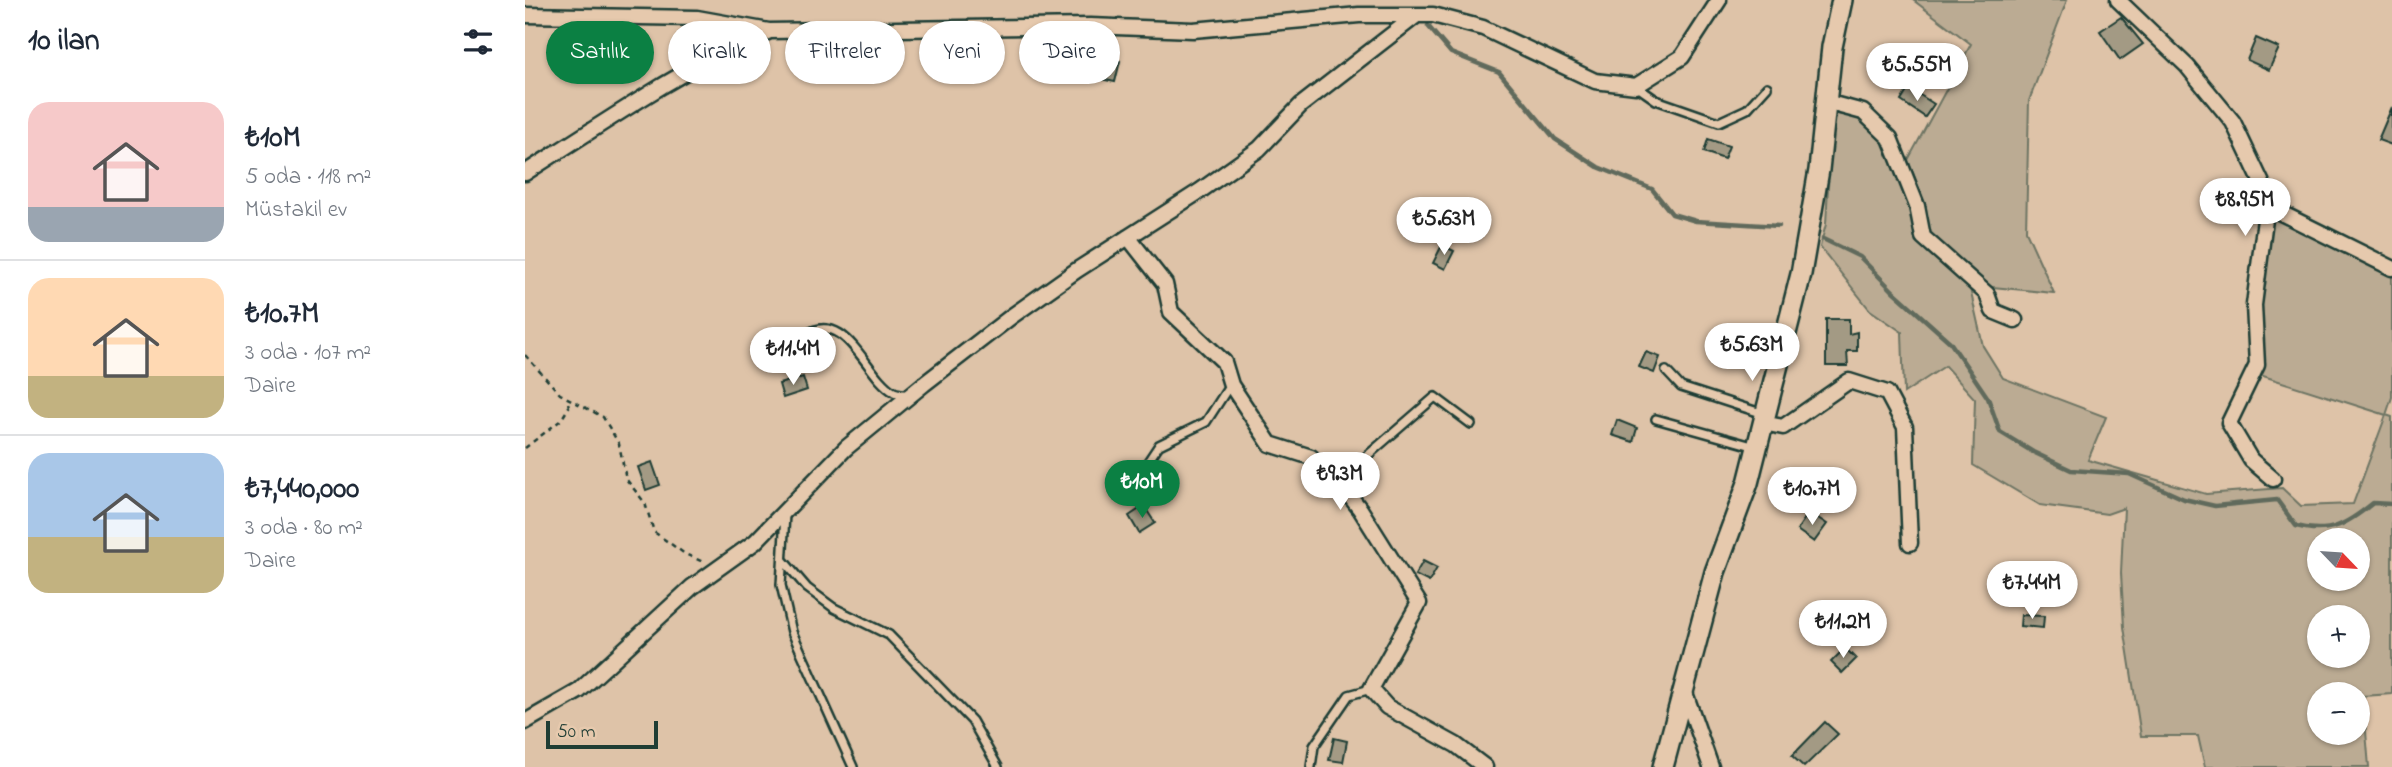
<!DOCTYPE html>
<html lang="tr">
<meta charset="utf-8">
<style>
:root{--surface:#fff;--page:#f2f2f3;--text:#1f2937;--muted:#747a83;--line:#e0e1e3;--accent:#0b8043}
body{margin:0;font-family:"Indie Flower",sans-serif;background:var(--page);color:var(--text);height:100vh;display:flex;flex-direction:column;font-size:26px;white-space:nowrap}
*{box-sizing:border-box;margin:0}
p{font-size:23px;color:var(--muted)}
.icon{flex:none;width:38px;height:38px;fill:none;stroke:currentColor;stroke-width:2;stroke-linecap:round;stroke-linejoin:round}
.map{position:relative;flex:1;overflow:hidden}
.side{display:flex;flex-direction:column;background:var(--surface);width:525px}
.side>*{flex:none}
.hud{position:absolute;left:21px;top:21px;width:665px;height:63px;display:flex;gap:14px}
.needle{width:46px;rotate:115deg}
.tools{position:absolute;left:1782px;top:528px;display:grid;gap:14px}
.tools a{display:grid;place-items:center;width:63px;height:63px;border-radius:50%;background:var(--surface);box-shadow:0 2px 5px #0004;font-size:35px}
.scale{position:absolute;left:21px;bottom:18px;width:112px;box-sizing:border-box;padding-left:7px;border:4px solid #1f3d34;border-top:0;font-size:19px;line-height:24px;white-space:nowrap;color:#1f3d34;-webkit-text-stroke:5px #e6c9ad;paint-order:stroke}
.price{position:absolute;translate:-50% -60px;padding:0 16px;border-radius:24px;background:#fff;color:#222;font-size:23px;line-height:46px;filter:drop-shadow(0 2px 4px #0008)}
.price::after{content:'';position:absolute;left:50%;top:42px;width:21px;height:16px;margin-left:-10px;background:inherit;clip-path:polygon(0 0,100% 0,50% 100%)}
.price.on{background:var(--accent);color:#fff}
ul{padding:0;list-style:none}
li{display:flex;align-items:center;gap:21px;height:175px;padding:0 28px}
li+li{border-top:2px solid var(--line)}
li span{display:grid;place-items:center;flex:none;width:196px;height:140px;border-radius:21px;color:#555}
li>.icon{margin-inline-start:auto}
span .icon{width:84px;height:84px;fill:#fffc;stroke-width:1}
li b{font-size:30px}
h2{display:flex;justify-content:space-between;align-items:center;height:84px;padding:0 28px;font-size:30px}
.tag{padding:0 24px;border-radius:32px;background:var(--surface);box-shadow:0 2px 5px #0004;font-size:24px;line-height:63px}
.tag.on{background:var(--accent);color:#fff}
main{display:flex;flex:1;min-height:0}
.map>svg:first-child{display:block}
.green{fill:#bbab93;stroke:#6d7464;stroke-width:2;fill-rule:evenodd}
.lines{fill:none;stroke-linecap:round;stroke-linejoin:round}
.stream{stroke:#616b5c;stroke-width:4.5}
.building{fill:#a39a84;stroke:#1f3d34;stroke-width:2}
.lane-casing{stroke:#1f3d34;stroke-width:12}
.street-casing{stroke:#1f3d34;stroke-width:19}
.secondary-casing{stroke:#1f3d34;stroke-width:24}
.path{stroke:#1f3d34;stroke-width:2.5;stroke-dasharray:5 5;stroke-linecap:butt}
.lane{stroke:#e6c9ad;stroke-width:7}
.street{stroke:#e6c9ad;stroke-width:14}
.secondary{stroke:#e6c9ad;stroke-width:19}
</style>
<main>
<section class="side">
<h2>10 ilan<svg class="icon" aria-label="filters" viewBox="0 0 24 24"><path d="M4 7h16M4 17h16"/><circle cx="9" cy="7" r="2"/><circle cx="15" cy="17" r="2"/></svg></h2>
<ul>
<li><span style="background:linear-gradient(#f6c9c9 75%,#9aa5b1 0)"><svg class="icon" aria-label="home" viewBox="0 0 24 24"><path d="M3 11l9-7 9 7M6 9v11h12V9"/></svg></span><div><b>₺10M</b><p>5 oda · 118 m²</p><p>Müstakil ev</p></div></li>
<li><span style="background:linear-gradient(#ffd9b3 70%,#c2b280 0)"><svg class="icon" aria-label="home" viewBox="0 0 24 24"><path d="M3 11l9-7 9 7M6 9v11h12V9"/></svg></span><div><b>₺10.7M</b><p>3 oda · 107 m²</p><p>Daire</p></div></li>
<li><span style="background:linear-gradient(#a9c7e8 60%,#c2b280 0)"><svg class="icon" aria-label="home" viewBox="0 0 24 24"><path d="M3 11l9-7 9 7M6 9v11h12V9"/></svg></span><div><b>₺7,440,000</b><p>3 oda · 80 m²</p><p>Daire</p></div></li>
</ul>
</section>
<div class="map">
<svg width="1867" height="767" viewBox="0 0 1867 767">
<rect width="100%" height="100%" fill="#dec3a8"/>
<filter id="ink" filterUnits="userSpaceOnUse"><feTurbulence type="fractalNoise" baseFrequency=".0143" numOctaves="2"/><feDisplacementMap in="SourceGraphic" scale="14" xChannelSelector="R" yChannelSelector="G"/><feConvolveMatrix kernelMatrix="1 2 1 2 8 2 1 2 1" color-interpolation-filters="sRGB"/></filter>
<g filter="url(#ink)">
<path class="green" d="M1388,0h154l-38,101 -3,130 28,62 -72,-7 -53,-49 -3,-30 -18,-47 63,-116z
M1307,113l29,5 26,26 24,63 5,31 53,46 14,62 20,32 103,39 -18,43 118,34 76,-6 19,18 52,-2 33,-89 -126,-40 -2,-68 12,-93 122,59v124l-6,18 6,2v277l-29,2 6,71h-164l-7,-31h-57l-17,-109 -3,-54 3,-65 -17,6 -67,-9 -67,-40 2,-66 -30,-33 -41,27 -2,-61 -32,-22 -50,-63 6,-23zM1794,541h38v38h-38zM1794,618h38v38h-38zM1794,695h38v38h-38z"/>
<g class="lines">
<path class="stream" d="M903,26l23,27 48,19 56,67 43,28 54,22 20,25 24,7 83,5
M1298,239l37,18 33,34 57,51 38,56 12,34 33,20 38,18 58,4 55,25 31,7 62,-6 19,26c34,9 51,-2 77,-23l19,1"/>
</g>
<path class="building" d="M1596,17l22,27 -23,16 -20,-29z
M1731,38l23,10 -10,22 -22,-10z
M575,57l20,4 -5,21 -19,-4z
M1384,88l25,16 -9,13 -24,-16z
M1867,107v38l-14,-5z
M1183,139l21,7 -5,13 -20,-7z
M917,245l12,6 -9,18 -12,-6z
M1301,319h23v15l8,-2v19h-10l1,15h-22z
M1121,352l14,5 -6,16 -15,-6z
M278,377l4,13 -24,8 -4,-14z
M1092,420l20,8 -4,14 -21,-7z
M127,462l8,23 -14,5 -8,-23z
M619,506l11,17 -16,10 -10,-17z
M1284,512l18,12 -13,18 -17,-12z
M898,561l14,7 -8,14 -14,-7z
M1496,615l23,1 -1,12 -23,-2z
M1320,648l11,11 -14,14 -11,-11z
M1300,722l13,12 -34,33 -12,-11z
M809,738l13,3 -4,21 -14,-2z"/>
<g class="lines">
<g class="lane-casing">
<path id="lane" d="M431,28l3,25 7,20
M1111,86l20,14 63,22 28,-13 20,-22
M266,363c0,-13 3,-21 14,-28 42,-27 60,41 89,57 4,2 11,2 16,3
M1141,371l15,16 83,27
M1131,419l100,28
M614,475l20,-30 47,-23 24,-37
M813,481l97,-84 36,27
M260,514l-4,71 11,47 61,135
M258,560l24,28 27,20 55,27 83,86 26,46
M786,767l3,-21 35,-51 22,-6"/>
</g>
<g class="street-casing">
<path id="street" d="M1593,0l69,66 46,56 35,74 -14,109 3,60 -28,58 22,37 22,19
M0,15l172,3 72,13 321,-5 103,4 166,-15h74l50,13 112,53 41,5 46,-29 37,-57
M1301,102l37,10 27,26 27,68 6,31 64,57 6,17 22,9
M0,173c45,-29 91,-59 137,-87 35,-20 68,-41 106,-54
M1742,206l125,62
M603,237l37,47 6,28 53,50 7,23 39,59 41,13 27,24 22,28 59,94 -48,86 16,18 69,38 29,22
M1238,423l20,4 66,-46 38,12 18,34 5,116
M1159,690l27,77
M0,722l54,-31 113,-104 63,-45 91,-94 78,-64 88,-68 65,-46 123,-79 59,-42 42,-44 116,-90"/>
</g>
<g class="secondary-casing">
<path id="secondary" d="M1138,767l52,-195 33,-89 53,-209 18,-104 13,-123 10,-47"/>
</g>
<path class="path" d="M0,355l35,39 43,23 16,27 7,35 19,24 9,29 31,22 18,8
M0,448l36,-28 8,-13 -2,-9"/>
<use href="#lane" class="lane"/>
<use href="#street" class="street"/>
<use href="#secondary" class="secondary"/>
</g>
</g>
</svg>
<div class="tools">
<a><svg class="needle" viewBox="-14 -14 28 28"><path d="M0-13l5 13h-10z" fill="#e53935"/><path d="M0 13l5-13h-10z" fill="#747a83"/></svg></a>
<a>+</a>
<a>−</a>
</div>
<div class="scale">50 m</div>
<b class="price" style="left:1392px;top:103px">₺5.55M</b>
<b class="price" style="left:1720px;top:238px">₺8.95M</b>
<b class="price" style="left:919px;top:257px">₺5.63M</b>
<b class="price" style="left:1227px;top:383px">₺5.63M</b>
<b class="price" style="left:268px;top:387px">₺11.4M</b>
<b class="price" style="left:815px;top:512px">₺9.3M</b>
<b class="price on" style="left:617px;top:520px">₺10M</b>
<b class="price" style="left:1287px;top:527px">₺10.7M</b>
<b class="price" style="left:1507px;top:621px">₺7.44M</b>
<b class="price" style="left:1318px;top:660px">₺11.2M</b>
<div class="hud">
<a class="tag on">Satılık</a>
<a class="tag">Kiralık</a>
<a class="tag">Filtreler</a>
<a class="tag">Yeni</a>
<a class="tag">Daire</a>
</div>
</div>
</main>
